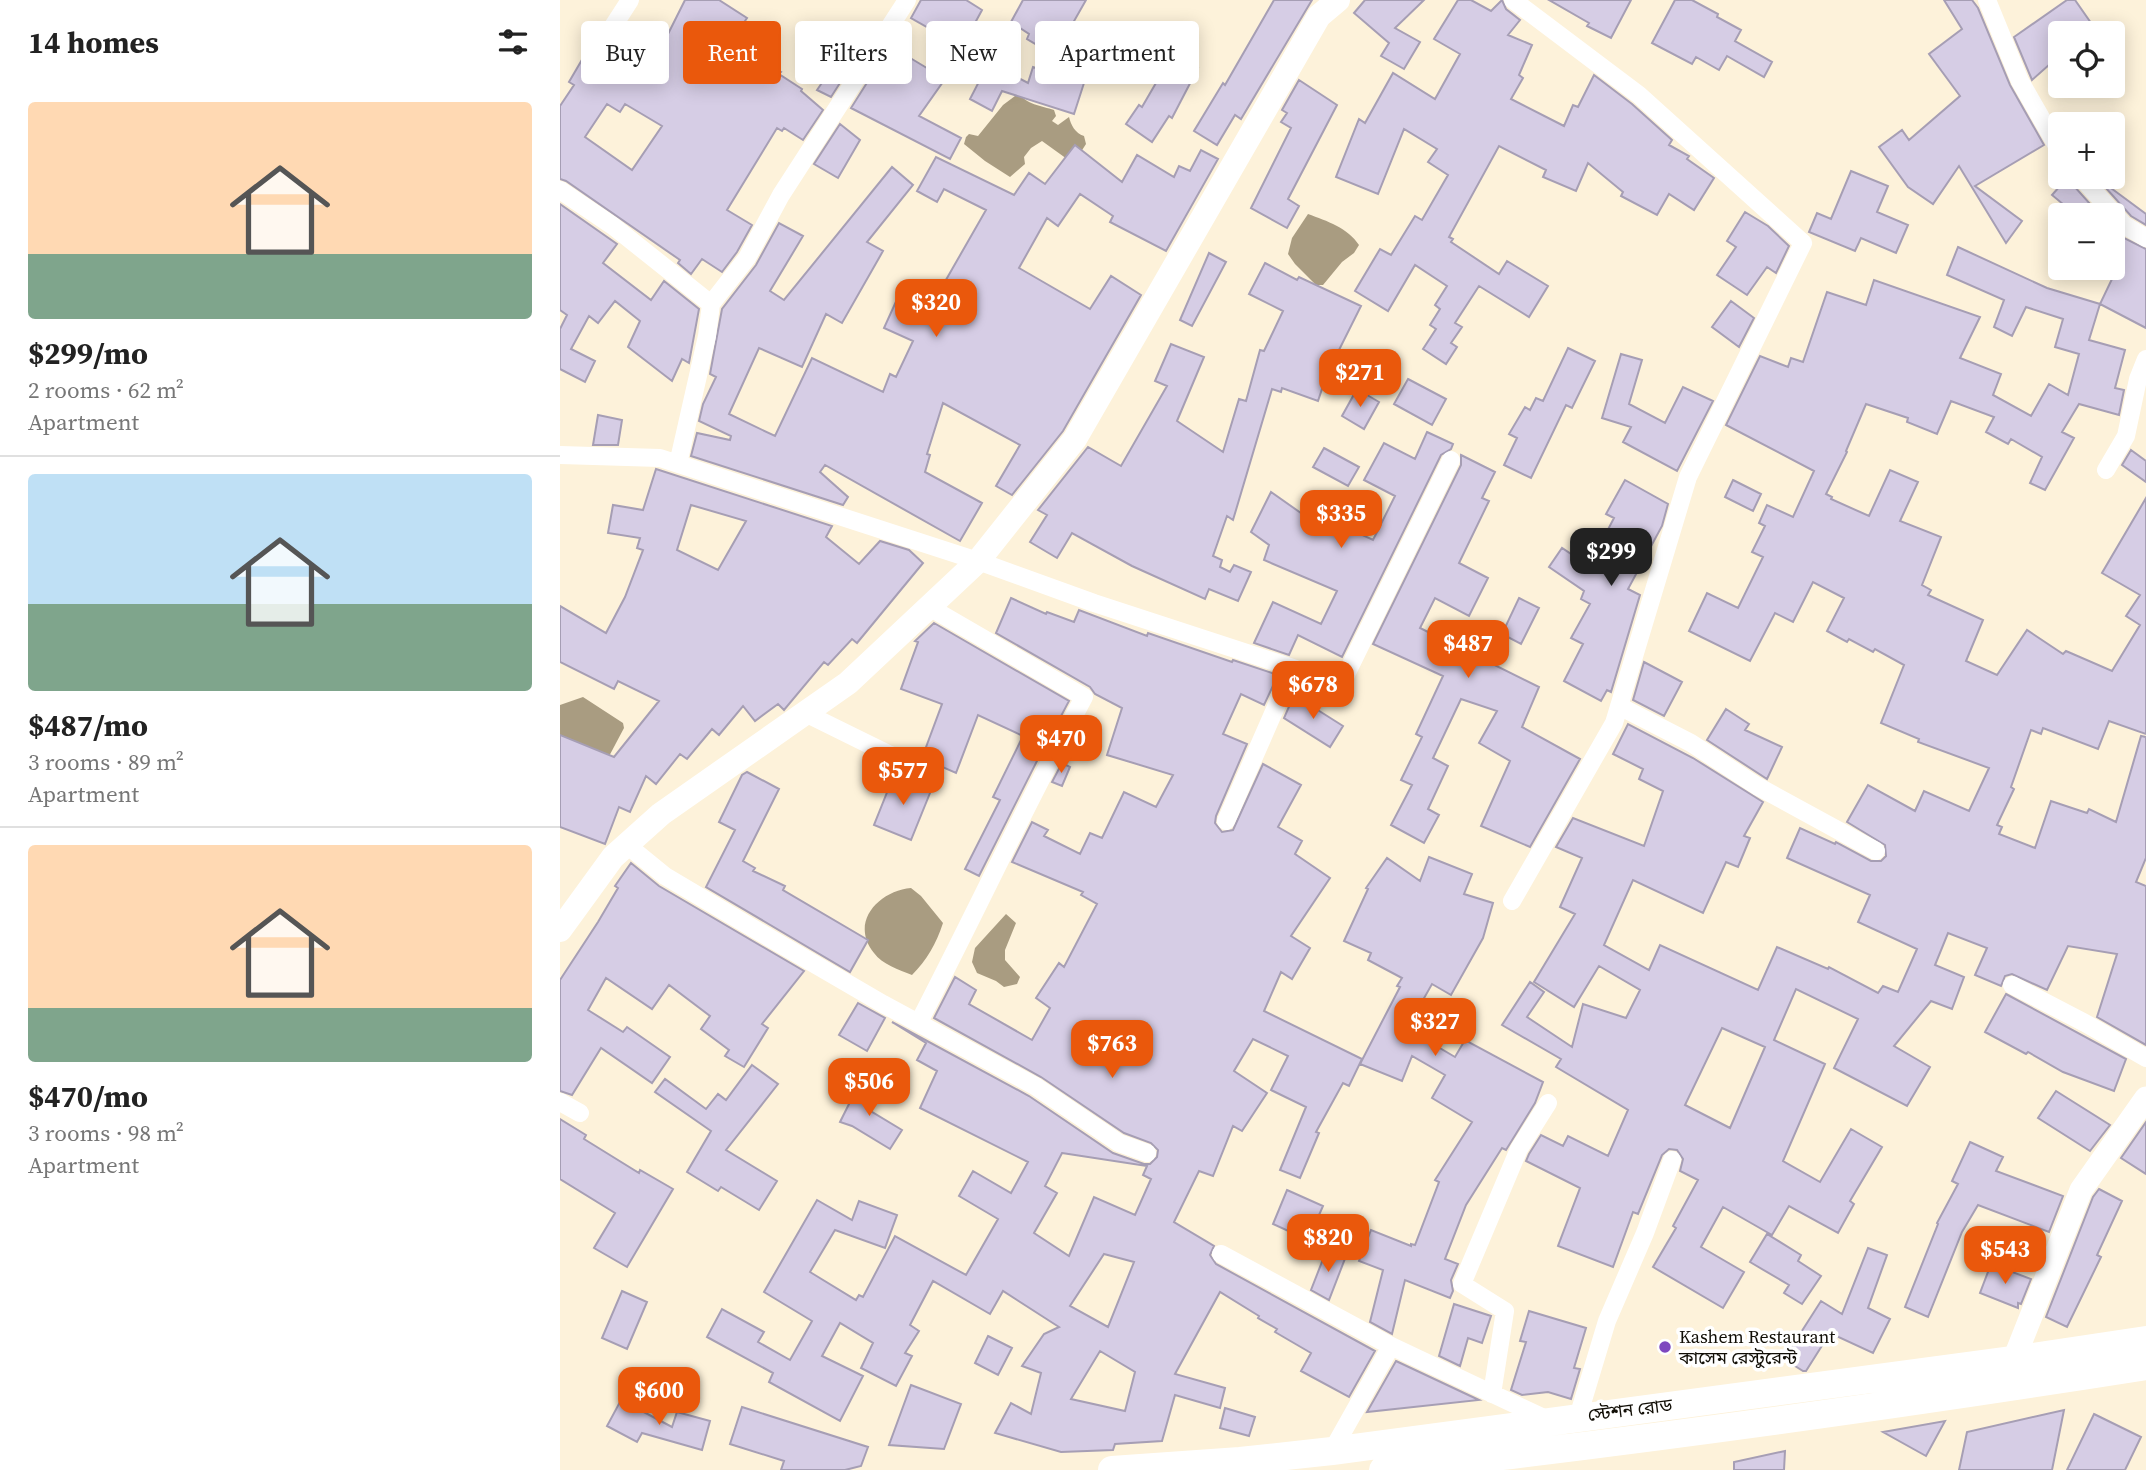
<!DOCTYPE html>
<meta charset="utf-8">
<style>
:root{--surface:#fff;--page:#f6f6f6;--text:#222;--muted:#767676;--line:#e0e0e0;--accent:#ea580c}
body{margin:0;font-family:"Source Serif 4","Noto Sans Bengali",serif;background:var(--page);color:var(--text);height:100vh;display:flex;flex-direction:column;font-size:26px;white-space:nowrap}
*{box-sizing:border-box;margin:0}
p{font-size:23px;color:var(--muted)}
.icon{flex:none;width:38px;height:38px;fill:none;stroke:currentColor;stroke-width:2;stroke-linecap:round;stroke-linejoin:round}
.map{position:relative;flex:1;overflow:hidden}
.details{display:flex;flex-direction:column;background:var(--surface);width:560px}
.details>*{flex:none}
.hud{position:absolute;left:21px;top:21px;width:665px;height:63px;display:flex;gap:14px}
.buttons{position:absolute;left:1488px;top:21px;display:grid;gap:14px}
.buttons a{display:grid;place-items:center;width:77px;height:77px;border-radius:7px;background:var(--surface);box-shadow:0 4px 18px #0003;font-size:35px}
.price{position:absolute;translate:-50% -60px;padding:0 16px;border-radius:14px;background:var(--accent);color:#fff;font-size:23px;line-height:46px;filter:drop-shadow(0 2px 4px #0008)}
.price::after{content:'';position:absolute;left:50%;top:42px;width:21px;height:16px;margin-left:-10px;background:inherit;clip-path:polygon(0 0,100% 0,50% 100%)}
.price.on{background:#222;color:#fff}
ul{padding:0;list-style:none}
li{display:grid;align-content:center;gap:14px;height:371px;padding:0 28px}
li+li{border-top:2px solid var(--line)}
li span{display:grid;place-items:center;height:217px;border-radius:7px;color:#555}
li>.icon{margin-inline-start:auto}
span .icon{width:126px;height:126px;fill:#fffc;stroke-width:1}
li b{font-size:30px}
h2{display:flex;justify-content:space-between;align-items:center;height:84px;padding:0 28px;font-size:30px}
.tag{padding:0 24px;border-radius:7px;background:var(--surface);box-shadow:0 4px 18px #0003;font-size:24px;line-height:63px}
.tag.on{background:var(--accent);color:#fff}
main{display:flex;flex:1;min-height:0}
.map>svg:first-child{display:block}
.water{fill:#a99c81}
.building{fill:#d6cde5;stroke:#a69eb4;stroke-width:2;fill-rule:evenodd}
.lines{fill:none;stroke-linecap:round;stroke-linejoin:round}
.minor{stroke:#fff;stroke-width:18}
.tertiary{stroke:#fff;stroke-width:23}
.secondary{stroke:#fff;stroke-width:24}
.primary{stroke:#fff;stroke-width:28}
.poi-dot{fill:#7e48bf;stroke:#fff;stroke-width:2.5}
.labels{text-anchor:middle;stroke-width:7;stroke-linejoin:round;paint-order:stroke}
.poi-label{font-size:18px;fill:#110e06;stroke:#fff;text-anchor:start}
.street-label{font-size:18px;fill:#110e06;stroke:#fff}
</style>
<main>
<section class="details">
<h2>14 homes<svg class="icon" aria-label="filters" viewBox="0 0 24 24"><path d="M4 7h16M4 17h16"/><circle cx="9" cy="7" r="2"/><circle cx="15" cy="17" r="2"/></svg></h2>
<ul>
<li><span style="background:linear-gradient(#ffd9b3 70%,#7fa58c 0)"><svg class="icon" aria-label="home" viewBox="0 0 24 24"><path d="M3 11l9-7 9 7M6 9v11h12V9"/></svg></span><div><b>$299/mo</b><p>2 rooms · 62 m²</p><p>Apartment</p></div></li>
<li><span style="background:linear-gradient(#bfe0f5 60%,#7fa58c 0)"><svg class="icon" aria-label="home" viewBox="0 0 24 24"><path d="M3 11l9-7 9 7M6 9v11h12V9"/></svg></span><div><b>$487/mo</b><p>3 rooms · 89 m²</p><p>Apartment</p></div></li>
<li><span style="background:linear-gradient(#ffd9b3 75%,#7fa58c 0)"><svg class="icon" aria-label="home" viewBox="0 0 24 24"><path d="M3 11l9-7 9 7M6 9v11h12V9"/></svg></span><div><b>$470/mo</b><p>3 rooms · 98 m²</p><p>Apartment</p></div></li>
</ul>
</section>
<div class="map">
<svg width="1586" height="1470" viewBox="0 0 1586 1470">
<rect width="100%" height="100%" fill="#fdf2da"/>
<path class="water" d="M459,93c6,11 23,13 35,17l2,6 -4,5 6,4 11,-8c2,8 6,16 15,19l2,8 -9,14 -10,1 -25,-18 -11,7 -7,9 1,7 -15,13 -25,-16 -21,-17 2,-7 3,-3 9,2 25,-31z
M748,214c19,7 40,14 51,31l-5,8 -12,9 -19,23h-7l-21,-21 -7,-10 4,-16z
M23,697l40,26 1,5 -18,34 -46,-8v-49z
M351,888l10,8 22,27c-7,21 -16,37 -31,52 -13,-5 -30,-11 -38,-22 -25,-31 5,-62 37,-65z
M446,914l10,9 -11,27v10l15,17 -3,7 -13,3 -8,-6 -19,-8 -5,-11 3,-14z"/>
<path class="building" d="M125,0h34l28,18 -15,22 49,32 -2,2 23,15 -1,2 22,19 -20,30 -19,-12 -2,3 -5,-3 -50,82 25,15 -15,27 -15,20 -20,-13 -11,15 -13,-11 2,-3 -114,-79 -6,-2v-73l14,-21 -5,-3 21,-36 5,9h11l40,23zM47,104l13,8 5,-8 37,22 -30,44 -47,-33z
M361,0h45l16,10 -20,37 -51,-29z
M463,0h63l-17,30 -11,-6 -14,25 -17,-10 2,-5 -18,-12z
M714,0h38l-71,119 -6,-4 -18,30 -23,-14 29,-48 2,2z
M805,0h59l-29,28 25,14 -16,27 -23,-13 8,-13 -35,-30z
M898,0h13l20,11 11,-11 4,9 14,11 -12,15 24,10 -13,30 4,3 -12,21 53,27 9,-21 5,2 16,-32 38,29 40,36 -3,5 20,11 -2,3 27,19 -20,32 -25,-16 -12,21 -36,-19 2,-4 -35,-29 -12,28 -33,-14 3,-7 -47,-24 -50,91 4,2 -2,3 48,32 8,-13 41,25 -19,31 -50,-31 -24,37 7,4 -11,16 6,4 -11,17 -23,-15 13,-20 -6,-4 10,-16 -5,-4 12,-19 -32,-21 -27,46 -33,-20 25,-42 11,6 24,-39 7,4 26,-45 -20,-13 9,-13 -33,-20 -26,65 -42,-17 23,-58 6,4 28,-50 42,26 25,-45 -26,-15z
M989,0h82l-20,38 -24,-12 2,-3z
M1115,0h17l26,14 -1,3 24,13 -6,11 37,21 -8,15 -37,-21 -8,14 -23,-13 -4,7 -40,-21z
M1384,0h28l6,8 32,77 34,60 -69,41 47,35 -16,22 -47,-77 -26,38 -25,-17 -29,-40 23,-17 7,10 51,-44 -31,-42 33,-25z
M1507,0h8l23,33h-38v45l-10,-14 -18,16 -18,-43z
M292,39l11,8 -32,50 -14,-7z
M337,50l48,29 -26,37 42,22 -11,21 -99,-51 31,-49 7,5z
M614,52l24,16 -26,50 -3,-2 -17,26 -26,-18 13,-19 3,2z
M429,62l39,21 5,-16 51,16 -10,31 -72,-23 -10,20 -22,-12z
M739,80l38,25 -49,94 11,7 -12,22 -36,-20 40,-80 -10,-6 6,-9 -5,-3z
M280,124l20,16 -22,38 -24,-14z
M515,145l47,37 15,-27 37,22 5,-11 11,5 11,-21 17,9 -52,92 -56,-29 3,-6 -33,-22 -22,32 -11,-8 -28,50 71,41 21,-33 30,19 -78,136 -51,64 -16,-9 24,-41 -77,-42 -16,51 3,1 -5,17 57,31 -22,38 -135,-76 -5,7 28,25 -5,8 -152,-49 6,-23 33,7 1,-4 -32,-15 4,-17 13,-27 -6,-3 12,-65 34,-44 23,-42 24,13 -33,55 14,9 108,-133 21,18 -46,57 16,9 -41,72 -16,-9 -24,53 -43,-19 -30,66 46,22 37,-78 71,34 7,-18 6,3 17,-36 -29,-13 19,-42 29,13 4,-8 3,1 47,-82 -42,-21 -7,13 -20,-11 19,-34 78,38 15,-22 16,11z
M1291,171l37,15 -11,26 31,13 -12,28 -35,-15 -6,13 -46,-19 8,-19 14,6z
M1508,177h2l3,8 27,30h-24l-24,-20z
M1536,177l50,37v11l-15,-9z
M0,204l57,40 -14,19 48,37 13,-19 35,28 -10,54 -7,-4 -10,22 -44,-34 12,-26 -25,-20 -17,22 -9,-7 -18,33 24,12 -10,21 -25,-13v-40l7,-14 -7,-5z
M1185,212l23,14 21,20 -13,27 -9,-6 -20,28 -30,-20 19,-28 -9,-6z
M1552,229l6,6 28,14v79l-46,-24 12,-25z
M1398,247l89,41 53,16 -11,36 36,10 -10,38 9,2 -5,25 -40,-11 -17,28 12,6 -29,52 -15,-7 12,-26 -31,-18 -3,5 -22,-12 8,-15 -43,-16 -14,33 -30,-12 1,-4 -42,-14 -20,47 1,1 -21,42 6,3 -1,2 38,17 21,-46 28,12 -18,39 41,16 -19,48 9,5 -3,5 55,25 -17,41 31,14 30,-45 36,24 3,-3 46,20 28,-46 -14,-9 14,-21 -38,-22 44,-75v236l-37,-13 -11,28 -55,-21 -2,6 -10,-4 -20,57 3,2 -17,36 5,2 -3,7 36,14 16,-47 36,12 2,-4 27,13 25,-86 5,1v121l-10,24 10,4v159l-49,-28 20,-63 -49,-8 -21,44 -35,-16 -7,2 -4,10 -26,-11 12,-27 -39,-15 -13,32 29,12 -12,32 -21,-8 -37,45 36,21 -23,39 -73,-38 24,-49 -62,-30 -22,51 51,24 -42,97 37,21 31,-53 31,18 -32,54 4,3 -16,29 -49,-27 -17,29 -49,-28 -22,40 43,25 -21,36 -70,-41 23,-39 -3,-2 25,-46 -18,-9 3,-12 -6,-9 -8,-1 -7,6 -24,59 -5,-2 -20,55 -55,-21 22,-58 -54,-27 3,-7 12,-19 22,11 5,-10 40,20 20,-46 -72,-43 5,-8 -59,-34 28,-43 14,10 -17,25 45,30 11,-43 43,14 14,-28 -41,-24 -25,41 -40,-25 41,-68 -15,-7 22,-49 -26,-11 17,-29 71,28 19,-55 -24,-12 4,-10 -30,-15 15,-30 65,34 70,44 -19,34 6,2 -12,29 -12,-5 -23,51 -70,-33 -29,65 45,25 11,-25 98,45 19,-43 51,22 1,-2 49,26 5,-7 15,6 19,-43 -59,-27 12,-27 -83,-37 13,-30 35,16 1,-2 35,19h10l5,-5 -1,-11 -38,-23 21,-37 47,26 9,-20 45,20 20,-43 -71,-26 1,-3 -38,-16 23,-58 -29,-16 -2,3 -24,-13 -2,3 -20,-11 17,-33 -31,-16 -20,40 -18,-9 -25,48 -61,-30 18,-38 31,15 25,-51 -11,-5 13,-26 -6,-3 8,-18 26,12 21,-46 -88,-46 34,-69 28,11 3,-9 12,4 24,-70 39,13 8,-25 106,37 -20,41 41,16 -8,21 38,21 18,-32 19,11 11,-41 -24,-7 8,-28 -37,-12 -14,29 -18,-9 10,-27 -57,-25zM1162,1028l43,19 -35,81 -45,-23z
M649,253l17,9 -34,64 -12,-6z
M705,263l32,17 2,-3 62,29 -24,48 -3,-1 -16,48 -36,-13 -1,4 -9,-3 -39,131 -6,-4 -14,40 9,4 -2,7 10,5 4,-7 17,7 -13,29 -29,-12 -4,10 -73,-33 -60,-33 -15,25 -27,-16 17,-27 -9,-5 50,-63 33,19 46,-80 -12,-5 16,-37 33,13 -27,64 46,31 16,-53 7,2 14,-51 4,1 19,-40 -34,-17z
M1171,301l23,17 -15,29 -27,-20z
M1008,348l27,13 -23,47 -6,-3 -35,73 -27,-13 13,-27 -8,-4 16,-27 5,3 6,-12 7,3z
M1061,354l21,6 -13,44 36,19 18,-36 30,14 -36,70 -54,-29 8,-15 -29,-9z
M848,379l38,20 -14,26 -38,-21z
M797,389l22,13 -15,27 -22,-13z
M38,415l24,5 -4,25h-25z
M867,432l26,12 -2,5 -10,6 -99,202 -44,-22 -9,20 -35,-12 19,-41 48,22 16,-33 -73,-31 5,-15 -18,-13 20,-40 37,26 3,-7 62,29 22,-44 -31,-16 20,-37 31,16z
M764,448l35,19 -11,19 -35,-19z
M1571,450l15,11v21l-24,-17z
M901,455l34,17 -13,26 7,3 -30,62 29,15 -19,38 -34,-18 -15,30 119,59 -17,40 58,32 -50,88 -49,-21 29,-65 -31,-18 18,-32 -36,-12 -28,59 15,8 -20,43 11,6 -15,28 -33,-18 21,-40 -11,-5 21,-43 -6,-3 27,-58 -70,-32 88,-179z
M96,469l176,57 -6,11 33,27 21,-23 29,9 14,13 -66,80 -5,-4 -24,26 -4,-3 -40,48 -6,-6 -23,17 -12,-15 -24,29 -7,-6 -25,30 -7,-5 -24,30 -10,-8 -16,36 -11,-5 -14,37 -45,-17v-92l54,22 45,-56 -41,-20 -4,8 -54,-27v-56l46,27 19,-36 18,-47 -6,-2 3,-10 -32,-5 5,-28 30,5zM131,505l55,16 -28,49 -41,-20z
M1065,480l43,24 -6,22 -34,63 12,6 -29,97 -4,-2 -6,11 -37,-20 19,-37 -12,-6 19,-34 -9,-5 3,-8 -35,-24 13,-19 27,18 25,-48 -8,-4z
M1173,480l28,14 -8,17 -28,-14z
M451,598l35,16 1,-2 27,10 5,-12 68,26 1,-3 84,29 1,-2 45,15 -14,30 -23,-11 -18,40 24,10 -31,72 -1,7 7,9 11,-2 30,-66 38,21 -23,42 24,14 -7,13 35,24 -39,58 19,12 -18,31 -11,-7 -17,39 98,48 -13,27 -6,-3 -27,49 3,1 -19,45 -20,-8 26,-63 -35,-17 17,-34 -35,-17 -19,32 33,22 -25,38 -9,-5 -20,50 -14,-5 -25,51 40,24 -4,9 6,9 159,87 -26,46 -48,-26 10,-18 -36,-21 2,-3 -19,-11 1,-2 -39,-24 -45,82 50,14 -5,20 -45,-13 -13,46 -47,3 -2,6 -52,2 -66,-19 16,-30 20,11 10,-41 -19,-7 22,-32 15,-7 -56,-36 -13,23 -57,-33 -23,44 9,6 -14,22 7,3 -16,30 -35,-18 12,-25 -33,-20 -18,33 41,20 -23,45 -71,-39 4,-9 -66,-36 15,-28 42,23 -6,10 32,18 22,-39 -48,-29 53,-92 35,20 7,-19 38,14 -12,33 -50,-18 -25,42 46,28 3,-5 4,2 32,-61 71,39 32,-56 -39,-23 14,-25 38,22 17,-31 -108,-54 17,-37 -20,-11 9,-17 -34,-21 137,74 84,57 31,11h6l7,-7 1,-7 -7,-7 -27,-10 -83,-56 -107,-59 21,-41 21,13 -7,14 63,36 18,-32 -14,-10 23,-35 5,4 33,-63 -16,-9 2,-3 -71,-30 20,-40 16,8 -4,6 36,18 10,-21 12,5 22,-46 32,15 17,-32 -66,-20 15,-47 -27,-14 -5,-7 -94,-54zM502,1153l85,13 -4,9 8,4 -16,36 -41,-18 -25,59 -35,-23 23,-40 -12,-7zM544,1254l30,8 -26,65 -38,-21zM540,1351l35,21 -10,39 -54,-12z
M959,598l20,10 -18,36 -19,-10z
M374,623l135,78 -19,36 -7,-3 -6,17 4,2 -62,123 -14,-7 35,-69 -7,-3 30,-61 -45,-21 -22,58 -34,-15 20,-54 -41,-15 17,-47 -3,-1z
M1084,662l38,20 -18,34 -31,-16z
M734,695l49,31 -13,21 -46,-29z
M1166,709l23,15 -4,6 37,17 -15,32 -60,-39z
M502,763l8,4 -8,19 -10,-4z
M187,772l32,17 -36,72 12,7 -2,3 32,15 -2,4 85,50 -18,32 -144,-85 29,-57 -16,-8 23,-47z
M334,775l18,7 1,-3 19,9 -21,52 -37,-15z
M869,857l43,17 -8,20 29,9 -10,35 -32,57 -19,-11 -17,30 16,8 -8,16 32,19 10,-17 78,42 -8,21 -29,47 -4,-2 -36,57 -21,54 13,5 -7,16 2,11 -3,7 -45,-18 -13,54 -22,-12 13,-52 -24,-9 12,-31 40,16v-2l4,1 24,-63 -4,-2 37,-58 -40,-24 13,-23 -33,-19 -10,25 -42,-17 40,-77 -3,-1 5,-8 -34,-18 3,-7 -27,-12 24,-52 -2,-1 21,-30 33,23z
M71,863l28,23 145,85 -42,53 6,4 -24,39 -19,-11 4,-6 -28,-21 9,-13 -41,-31 -17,24 -46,-31 -18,32 35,22 4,-5 43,30 -18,26 -51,-35 -29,47 -12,-4v-111l38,-58 20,-34 -3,-2z
M1446,994l120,65 -12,32 -51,-19 -35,-20 -2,2 -41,-22z
M298,1003l27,15 -18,33 -28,-16z
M192,1065l26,19 -52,66 51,31 -18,29 -38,-23 -3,4 -31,-19 24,-41 -56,-39 10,-13 41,30 12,-15 8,6z
M300,1082l18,9 -9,19 33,20 -12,19 -38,-23 -12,-4z
M1496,1091l54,34 -20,26 -52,-33z
M0,1119l26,16 -2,4 55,34 1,-3 33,19 -46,78 -33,-19 21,-35 -55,-34z
M1586,1122v52l-25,-16z
M1410,1142l33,15 -7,14 67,25 -14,36 -71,-27 -16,27 -34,85 -23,-10 33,-83 -1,-1 21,-39 -6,-3z
M1539,1189l23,12 -25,54 4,2 -34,70 -21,-10 47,-120z
M727,1190l36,16 -15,34 -35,-16z
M1207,1234l34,21 -3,6 23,15 -19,28 -18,-11 5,-8 -39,-23z
M1308,1248l19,7 -19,53 22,11 -17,34 -43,-20 -24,38h-3l-19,-12 37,-58 21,13z
M767,1249l19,7 -17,44 -18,-10z
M1431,1264l40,15 -10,25 -3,-1v5l-38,-15z
M62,1291l25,11 -20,47 -25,-11z
M894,1304l37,12 -9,27 -14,-5 -8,28 -21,-10z
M969,1311l57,17 -12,40 6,1 -9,30 -23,-7 -26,3 -11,-5 15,-48 -6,-1z
M428,1336l24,12 -14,27 -23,-12z
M836,1361l83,39 -112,12z
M351,1385l50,19 -17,45 -55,-4z
M61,1400l51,27 5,-15 33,9 -8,29 -60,-17 -5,9 -30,-16z
M182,1407l126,40 -7,19 -16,4h-64l3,-9 -54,-17z
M665,1408l30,9 -6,19 -29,-8z
M1504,1410l-12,60h-93l8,-38z
M1534,1414l47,23 -16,33h-58z
M1385,1421l-19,35 -43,-24z
M1225,1451l-1,19h-50v-8z"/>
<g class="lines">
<path class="minor" d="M1427,0l33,81 40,70
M41,45l29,-45
M1521,177l43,48 22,13
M0,190l53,36 98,78
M0,455l100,3 318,103 116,42 199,65 46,21 112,-229
M118,464l29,-128 4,-32 36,-46 34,-63 126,-195
M1546,470l20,-34 12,-57 8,-20
M1059,706l72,37 66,43 119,65
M245,713l130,64
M666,821l67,-153
M67,845l38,31 91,54 127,74 152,82 84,57 28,10
M952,901l102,-178 74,-246 115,-234 -164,-148 -126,-95
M1452,985l73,38 61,35
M359,1022c56,-108 107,-218 165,-325l-155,-90
M0,1102l20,11
M661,1254l170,92 157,74
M932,1394l13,-83 -43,-27 57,-135 29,-46
M1018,1417l29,-96 38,-88 27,-73
M772,1451l59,-105"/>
<path class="tertiary" d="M1449,1372l72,-182 65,-92"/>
<path class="secondary" d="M0,930l53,-73 48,-43 187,-131 130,-122 97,-122 244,-423 19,-16"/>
<path class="primary" d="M552,1470l128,-9 92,-10 681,-91 133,-20
M823,1470c255,-29 509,-64 763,-104"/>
</g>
<circle class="poi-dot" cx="1105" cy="1347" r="7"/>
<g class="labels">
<g class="poi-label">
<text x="1119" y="1343">Kashem Restaurant<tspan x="1119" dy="21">কাসেম রেস্টুরেন্ট</tspan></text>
</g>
<g class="street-label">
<text transform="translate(1070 1410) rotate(-7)" y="6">স্টেশন রোড</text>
</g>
</g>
</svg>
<div class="buttons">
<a><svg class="icon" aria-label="locate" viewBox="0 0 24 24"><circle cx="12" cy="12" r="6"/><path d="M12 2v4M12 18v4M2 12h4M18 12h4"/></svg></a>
<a>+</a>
<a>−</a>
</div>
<b class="price" style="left:376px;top:339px">$320</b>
<b class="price" style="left:800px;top:409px">$271</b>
<b class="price" style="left:781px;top:550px">$335</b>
<b class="price on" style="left:1051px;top:588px">$299</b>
<b class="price" style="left:908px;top:680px">$487</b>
<b class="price" style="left:753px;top:721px">$678</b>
<b class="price" style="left:501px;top:775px">$470</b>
<b class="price" style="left:343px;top:807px">$577</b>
<b class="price" style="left:875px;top:1058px">$327</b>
<b class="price" style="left:552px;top:1080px">$763</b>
<b class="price" style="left:309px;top:1118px">$506</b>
<b class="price" style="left:768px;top:1274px">$820</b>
<b class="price" style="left:1445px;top:1286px">$543</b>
<b class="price" style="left:99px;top:1427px">$600</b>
<div class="hud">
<a class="tag">Buy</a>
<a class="tag on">Rent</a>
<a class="tag">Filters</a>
<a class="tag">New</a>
<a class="tag">Apartment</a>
</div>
</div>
</main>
